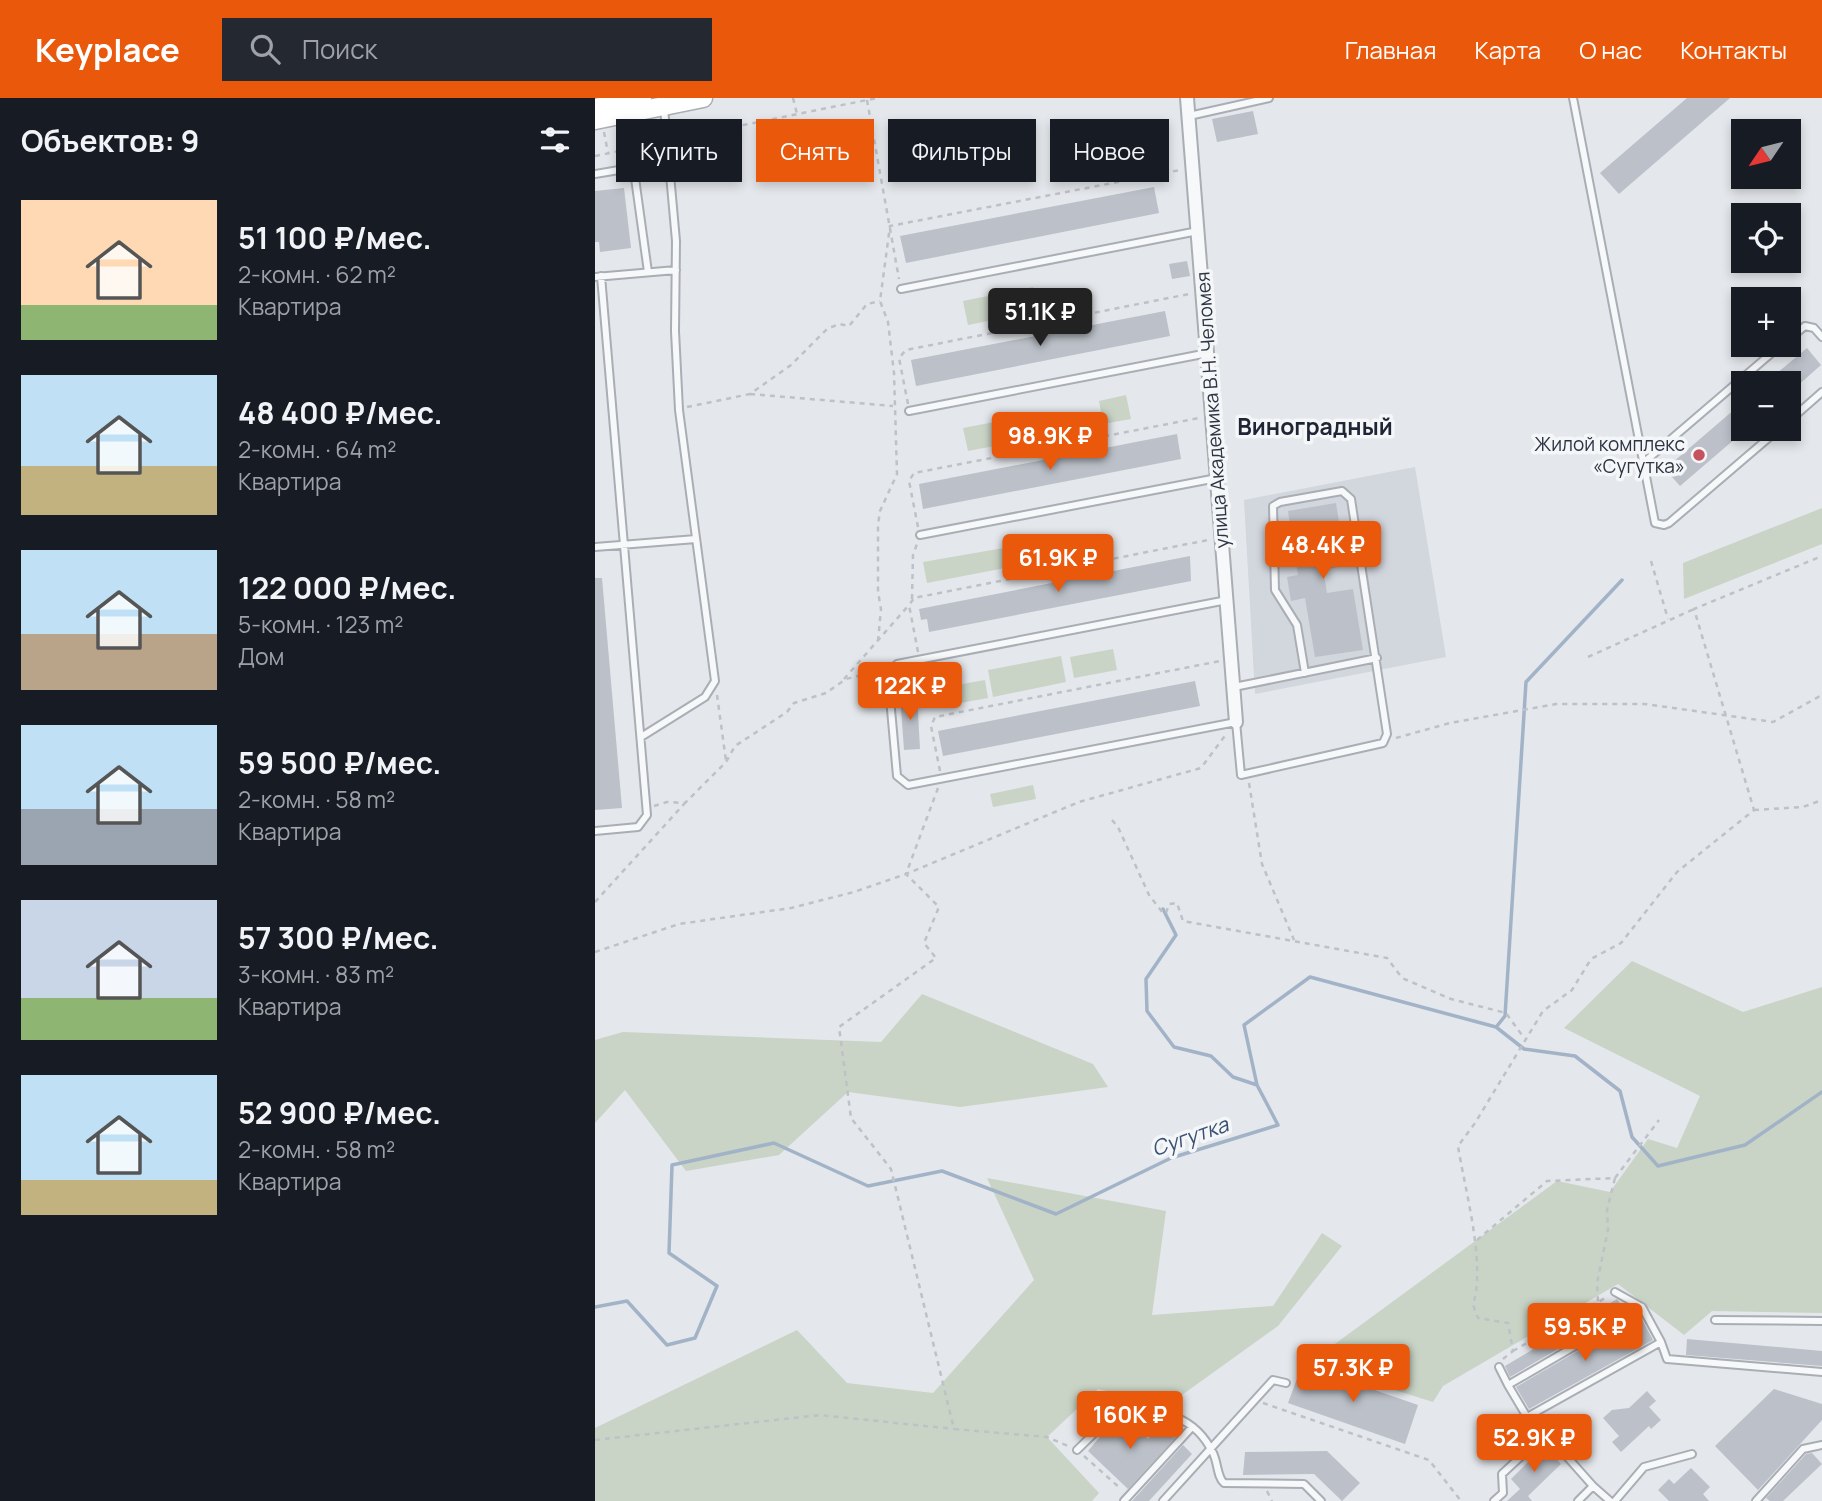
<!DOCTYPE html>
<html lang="ru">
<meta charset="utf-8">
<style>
:root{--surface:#171b24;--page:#242831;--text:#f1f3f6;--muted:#9ea1a6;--accent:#ea580c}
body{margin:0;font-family:Manrope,sans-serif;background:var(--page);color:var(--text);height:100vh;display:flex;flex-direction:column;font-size:26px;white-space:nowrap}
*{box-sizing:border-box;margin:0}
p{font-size:23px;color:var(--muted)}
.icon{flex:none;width:38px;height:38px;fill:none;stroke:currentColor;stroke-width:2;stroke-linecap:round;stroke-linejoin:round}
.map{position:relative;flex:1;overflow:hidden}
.panel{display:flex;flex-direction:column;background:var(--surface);width:595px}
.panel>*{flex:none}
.banner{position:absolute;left:21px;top:21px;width:665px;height:63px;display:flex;gap:14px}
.needle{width:46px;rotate:235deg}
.fabs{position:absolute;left:1136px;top:21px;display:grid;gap:14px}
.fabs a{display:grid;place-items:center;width:70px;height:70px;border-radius:0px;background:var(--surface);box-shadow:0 4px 10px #0003;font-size:35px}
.price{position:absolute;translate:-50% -60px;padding:0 16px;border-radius:7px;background:var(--accent);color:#fff;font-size:23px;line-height:46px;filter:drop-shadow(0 2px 4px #0008)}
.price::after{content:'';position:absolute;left:50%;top:42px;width:21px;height:16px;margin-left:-10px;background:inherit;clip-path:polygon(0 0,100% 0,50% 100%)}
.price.active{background:#222;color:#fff}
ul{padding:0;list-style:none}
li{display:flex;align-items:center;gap:21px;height:175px;padding:0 21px}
li span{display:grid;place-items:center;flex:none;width:196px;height:140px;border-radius:0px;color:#555}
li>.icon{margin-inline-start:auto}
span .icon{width:84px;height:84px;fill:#fffc;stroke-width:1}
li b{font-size:30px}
h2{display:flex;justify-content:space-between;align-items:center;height:84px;padding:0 21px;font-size:30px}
.pill{padding:0 24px;border-radius:0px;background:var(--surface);box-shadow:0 4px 10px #0003;font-size:24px;line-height:63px}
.pill.active{background:var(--accent);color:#fff}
header{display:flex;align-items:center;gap:42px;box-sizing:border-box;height:98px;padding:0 35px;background:var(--accent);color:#fff}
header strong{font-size:33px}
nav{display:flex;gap:38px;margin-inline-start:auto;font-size:24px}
.search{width:490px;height:63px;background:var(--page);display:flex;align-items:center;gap:18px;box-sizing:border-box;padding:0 24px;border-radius:0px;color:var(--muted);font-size:26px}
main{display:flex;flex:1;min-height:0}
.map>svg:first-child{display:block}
.built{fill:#d2d6dd}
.green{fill:#c9d4c6}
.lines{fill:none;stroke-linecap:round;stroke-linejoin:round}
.stream{stroke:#a2b3c8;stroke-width:3.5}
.building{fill:#bcc0c8}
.service-casing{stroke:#a9aeb5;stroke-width:10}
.minor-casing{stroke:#a9aeb5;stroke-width:16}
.secondary-casing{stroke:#a9aeb5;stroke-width:21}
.path{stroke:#bec1c6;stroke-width:2.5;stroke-dasharray:5 5;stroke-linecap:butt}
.service{stroke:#f7f8f9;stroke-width:6}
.minor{stroke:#f7f8f9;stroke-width:12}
.secondary{stroke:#fff;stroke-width:18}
.poi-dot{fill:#c7525f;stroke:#f4f6f8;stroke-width:2.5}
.labels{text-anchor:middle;stroke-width:7;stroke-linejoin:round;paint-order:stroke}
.street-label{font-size:19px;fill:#2d3443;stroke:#f4f6f8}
.poi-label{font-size:19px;fill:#2d3443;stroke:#f4f6f8;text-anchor:end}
.water-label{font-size:21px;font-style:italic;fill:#395174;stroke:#f4f6f8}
.quarter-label{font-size:23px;font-weight:bold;fill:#1f2534;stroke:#f4f6f8}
</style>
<header>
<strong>Keyplace</strong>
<div class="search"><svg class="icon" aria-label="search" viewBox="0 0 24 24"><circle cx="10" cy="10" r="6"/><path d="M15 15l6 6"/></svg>Поиск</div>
<nav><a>Главная</a><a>Карта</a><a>О нас</a><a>Контакты</a></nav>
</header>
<main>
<section class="panel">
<h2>Объектов: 9<svg class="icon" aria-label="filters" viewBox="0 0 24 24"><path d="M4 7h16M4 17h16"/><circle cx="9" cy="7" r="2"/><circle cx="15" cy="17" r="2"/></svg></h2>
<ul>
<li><span style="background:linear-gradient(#ffd9b3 75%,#8fb573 0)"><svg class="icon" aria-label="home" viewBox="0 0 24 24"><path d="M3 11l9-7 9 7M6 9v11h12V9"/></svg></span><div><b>51 100 ₽/мес.</b><p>2-комн. · 62 m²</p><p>Квартира</p></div></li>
<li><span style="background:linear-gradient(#bfe0f5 65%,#c2b280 0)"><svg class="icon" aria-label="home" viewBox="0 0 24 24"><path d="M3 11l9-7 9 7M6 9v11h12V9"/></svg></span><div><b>48 400 ₽/мес.</b><p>2-комн. · 64 m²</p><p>Квартира</p></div></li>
<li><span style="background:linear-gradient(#bfe0f5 60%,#b9a48a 0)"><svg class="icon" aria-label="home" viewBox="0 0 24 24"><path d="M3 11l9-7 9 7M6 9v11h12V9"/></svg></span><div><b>122 000 ₽/мес.</b><p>5-комн. · 123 m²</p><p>Дом</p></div></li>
<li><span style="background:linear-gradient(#bfe0f5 60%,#9aa5b1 0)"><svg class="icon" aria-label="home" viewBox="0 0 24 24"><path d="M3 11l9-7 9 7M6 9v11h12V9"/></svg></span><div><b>59 500 ₽/мес.</b><p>2-комн. · 58 m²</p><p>Квартира</p></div></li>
<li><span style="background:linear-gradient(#c9d6e8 70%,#8fb573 0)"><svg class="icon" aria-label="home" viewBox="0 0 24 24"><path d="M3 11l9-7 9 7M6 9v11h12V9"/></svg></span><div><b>57 300 ₽/мес.</b><p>3-комн. · 83 m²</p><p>Квартира</p></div></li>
<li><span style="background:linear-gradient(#bfe0f5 75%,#c2b280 0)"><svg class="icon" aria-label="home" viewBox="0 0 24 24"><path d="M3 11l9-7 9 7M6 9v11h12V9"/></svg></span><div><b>52 900 ₽/мес.</b><p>2-комн. · 58 m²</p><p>Квартира</p></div></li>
</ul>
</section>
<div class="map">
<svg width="1227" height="1403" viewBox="0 0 1227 1403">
<rect width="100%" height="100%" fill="#e4e7eb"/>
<path class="built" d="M820,369l31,190 -191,37 -11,-194z"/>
<path class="green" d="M438,189l5,24 -70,14 -5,-24z
M531,297l5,24 -28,5 -4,-23z
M442,316l4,23 -73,14 -5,-23z
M1227,410v36l-138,55 -1,-36z
M437,445l4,19 -109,21 -4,-21z
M518,551l4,21 -43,8 -4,-21z
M466,558l5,26 -73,15 -5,-27z
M390,582l3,18 -45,8 -3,-18z
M438,687l3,14 -43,8 -3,-13z
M1037,863l111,51 79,-25v326l-110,-2 -28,24 -66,-51 -175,102 -10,16 -124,-39 248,-182 53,11 38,-53 29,9 23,-52 -136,-68z
M327,896l171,70 15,23 -148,20 -112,-15 -69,63 -93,16 -61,-81 -30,33v-83l28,-8 258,10z
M392,1080l179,33 -14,104 121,-9 49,-73 20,13 -64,80 -110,79 -70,-16 -51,48 52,56 -7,8h-497v-73l202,-98 50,53 86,10 101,-113z"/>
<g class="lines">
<path class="stream" d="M568,811l13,26 -30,44 1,32 27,36 37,9 22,21 24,8
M902,928l8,-10 21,-334 96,-102
M0,1209l32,-6 40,44 28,-7 22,-52 -48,-33 3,-88 102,-22 94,43 74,-15 114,43 115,-56 107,-33 -21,-40 -13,-60 66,-48 186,50 28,22 51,7 45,35 12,46 26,29 87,-21 77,-53"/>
</g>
<path class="building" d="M1092,0h43l-111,96 -19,-21z
M658,13l5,23 -41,8 -5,-23z
M560,28l2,10 -27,6 -3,-10z
M559,89l5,26 -253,50 -6,-27z
M29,90l7,60 -31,4 -1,-10h-4v-51z
M592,163l3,15 -18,3 -3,-15z
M570,213l5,25 -254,50 -5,-26z
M1212,250l14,17 -17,15 -15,13v-10h-24z
M1148,304v30l-63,54 -15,-17z
M582,336l4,25 -258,50 -4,-25z
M741,405l10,63 -23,3 4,24 26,-4 10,61 -48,7 -10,-59 -14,3 -4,-24 11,-2 -10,-64z
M595,458l1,25 -262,51 -2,-13 -6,1 -2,-11z
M0,480h7l20,230 -27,2z
M600,583l5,25 -257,50 -5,-25z
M322,596l3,55 -16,1 -4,-55z
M1022,1201l8,11 -115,67 -5,-11z
M1046,1220l12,22 -124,69 -13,-22 115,-67 1,3z
M1092,1241l135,12v15l-136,-11z
M707,1267l116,40 -13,39 -117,-41z
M1179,1291l48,15v16l-64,70 -43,-44z
M1052,1293l9,10 -7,6 12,13 -10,9 -2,-3 -28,26 -9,-10 7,-6 -16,-18 9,-8 17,-2z
M500,1311l7,9 -18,17 -7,-7z
M535,1323l18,18 13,-14 14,13 -47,51 -40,-38 22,-26 8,8z
M588,1347l9,9 -43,47h-17z
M949,1348l17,18 -33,32 4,5h-25l13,-12 -9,-10z
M732,1353l33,32 -18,18 -28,-27 -71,1 2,-23z
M1217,1355l10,11 -39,37h-13l-4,-3 40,-44z
M1096,1370l19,19 -7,7 6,7h-40l-11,-11 11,-11 5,5z"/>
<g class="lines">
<g class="service-casing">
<path id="service" d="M978,0l82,425 9,2 5,-2 110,-94
M594,18l80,-18
M0,76l24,-4 16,8 13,94
M0,179l81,-7
M306,191l297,-58
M1194,241l16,-13 9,2 8,9
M314,313l299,-58
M1194,323l33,-29
M1047,366l139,-119
M325,437l297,-57
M0,449l101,-8
M632,502l-330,64 -9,12 9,100 11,9 328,-63 5,53 142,-32 4,-9 -36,-235 -9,-8 -62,11 -7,4 2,84 22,35 8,48
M639,589l143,-29
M46,639l64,-40 10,-16 -36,-271 -4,-79 1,-90 -12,-133
M0,733l43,-4 9,-12 -46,-539
M1020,1194l27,15 19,35
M1120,1222l107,1
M904,1269l9,18
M932,1319l-19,-32 134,-78
M951,1335l-19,-16 134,-75 6,17 155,13
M482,1352l43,-42c40,4 73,4 93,45 5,10 4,24 11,30l80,1 17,17
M529,1403l68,-74
M568,1403l110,-121 13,3
M899,1403l9,-8 -1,-19 44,-41 47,53
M983,1403l15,-15 17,15
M1020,1403l29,-34 48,-13
M1161,1403l47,-52 19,-4"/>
</g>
<g class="minor-casing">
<path id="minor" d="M592,0l49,624"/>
</g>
<g class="secondary-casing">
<path id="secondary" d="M0,10l47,-10
M0,22l108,-22"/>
</g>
<path class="path" d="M198,0l4,16
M272,2l32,179
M9,34l4,21
M79,41l203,-41
M0,58l62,-13
M155,296l143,12
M313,306l-9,-46 7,-8 283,-56
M92,309l63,-13 41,-29 36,-36 12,-5 10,2 18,-22 13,-3
M323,429l-9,-46 5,-8 285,-55
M1056,463l17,58
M317,501l1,-44 4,-11
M283,543l3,-32 -3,-17v-67l2,-14 17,-37 -3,-101 -6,-51 -8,-21 10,-75 290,-56
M323,554l-9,-47 5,-7 294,-58
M993,559l106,-48
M249,581l65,-74
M122,597l9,66
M801,640l54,-15 106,-19h89l128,18 49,-27
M345,673l-9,-45 4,-9 285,-56
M654,685l13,81 32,76
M343,690l-32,86 33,33 -15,36 12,15 -97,69 12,91 40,51 63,260 93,8 23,10
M59,708l13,-4 18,1 41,-41 9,-16 52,-34 7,-9 32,-10 20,-14 36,-9
M1159,712l49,-3 19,-7
M517,722l6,7 31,68 14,18h3l3,-9 8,-1 6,18 204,37 15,20 49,21 55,14 18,25
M0,804l90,-99
M0,854l84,-28 112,-16 63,-16 52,-18 173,-72 122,-34 26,-35
M1020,1080l44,-58
M882,1142l70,-59 68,-3 -8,32 1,20 -11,53 1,19
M918,1253l94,-54
M908,1261l10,-8 -5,-28 -30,-5 -5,-13c13,-42 -8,-114 -15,-159l17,-23 68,-112 29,-21 19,-31 30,-16 56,-71 77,-62 -60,-201 128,-53
M668,1305l166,57 32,41
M0,1342l225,-25 134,14
M489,1358l37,33
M672,1393l5,10"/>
<use href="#service" class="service"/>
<use href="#minor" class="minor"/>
<use href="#secondary" class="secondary"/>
</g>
<circle class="poi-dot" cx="1104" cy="357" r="7"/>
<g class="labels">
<g class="street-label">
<text transform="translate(617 312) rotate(-94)" y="7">улица Академика В.Н. Челомея</text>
</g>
<g class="poi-label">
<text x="1090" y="353">Жилой комплекс<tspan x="1090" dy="22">«Сугутка»</tspan></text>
</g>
<g class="water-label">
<text transform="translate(595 1039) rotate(-19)" y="7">Сугутка</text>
</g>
<g class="quarter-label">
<text x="720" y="337">Виноградный</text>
</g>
</g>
</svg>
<div class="fabs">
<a><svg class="needle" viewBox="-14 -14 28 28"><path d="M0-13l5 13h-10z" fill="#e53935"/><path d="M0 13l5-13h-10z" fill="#9ea1a6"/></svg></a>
<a><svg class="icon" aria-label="locate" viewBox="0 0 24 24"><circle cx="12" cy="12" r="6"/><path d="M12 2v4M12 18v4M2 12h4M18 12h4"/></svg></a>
<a>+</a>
<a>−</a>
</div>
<b class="price active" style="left:445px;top:250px">51.1K ₽</b>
<b class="price" style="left:455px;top:374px">98.9K ₽</b>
<b class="price" style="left:728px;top:483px">48.4K ₽</b>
<b class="price" style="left:463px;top:496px">61.9K ₽</b>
<b class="price" style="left:315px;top:624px">122K ₽</b>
<b class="price" style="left:990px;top:1265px">59.5K ₽</b>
<b class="price" style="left:758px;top:1306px">57.3K ₽</b>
<b class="price" style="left:535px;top:1353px">160K ₽</b>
<b class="price" style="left:939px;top:1376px">52.9K ₽</b>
<div class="banner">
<a class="pill">Купить</a>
<a class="pill active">Снять</a>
<a class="pill">Фильтры</a>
<a class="pill">Новое</a>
</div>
</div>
</main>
